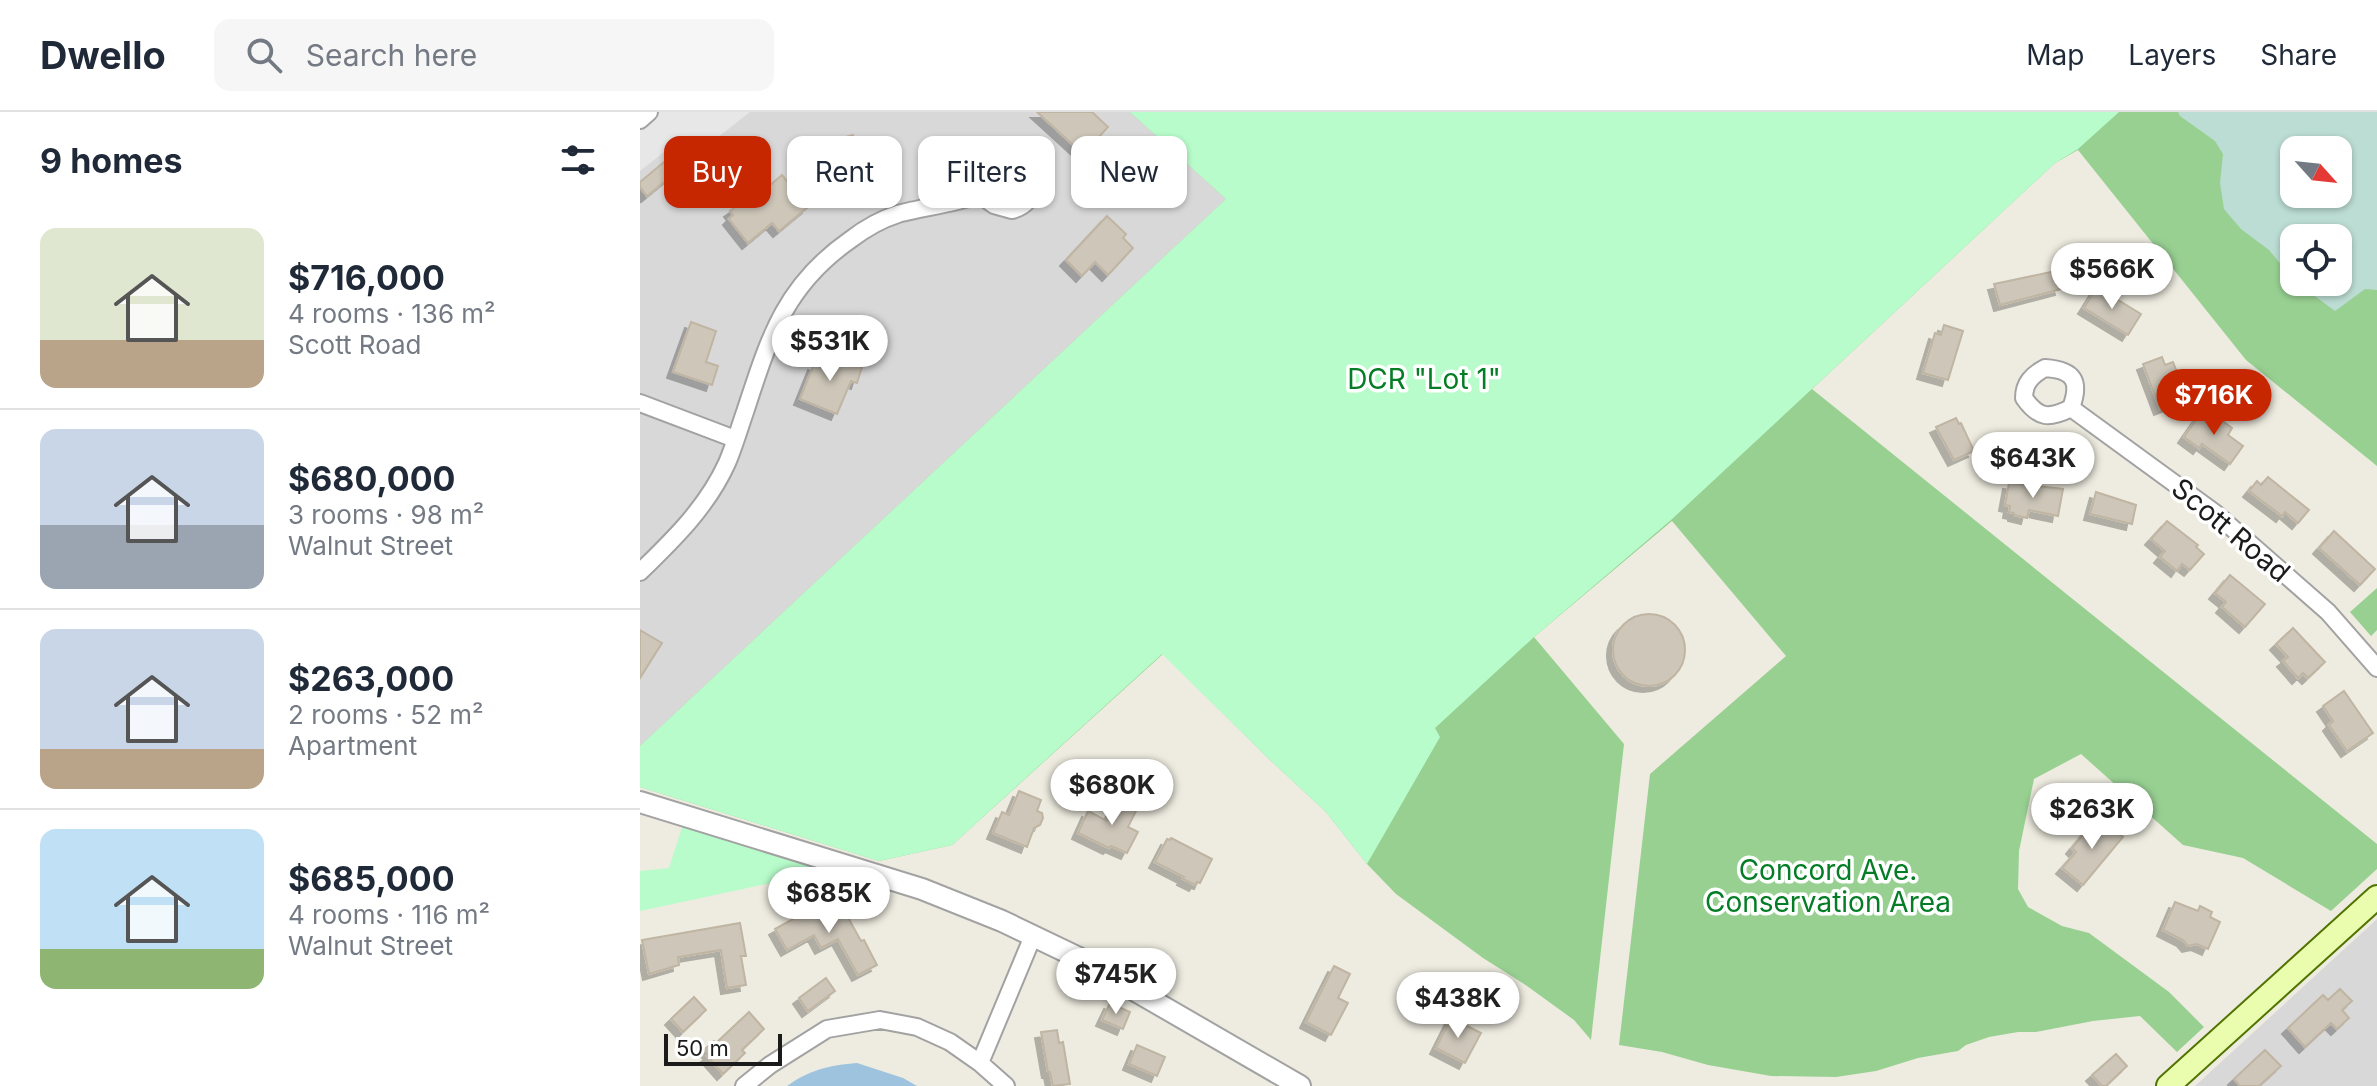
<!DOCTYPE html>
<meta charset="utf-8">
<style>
:root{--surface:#fff;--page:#f6f6f7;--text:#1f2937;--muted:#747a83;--line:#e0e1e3;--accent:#c62600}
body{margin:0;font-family:Inter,sans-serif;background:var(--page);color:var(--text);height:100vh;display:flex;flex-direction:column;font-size:30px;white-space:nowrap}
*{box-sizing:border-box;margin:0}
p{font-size:26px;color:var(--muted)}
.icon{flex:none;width:44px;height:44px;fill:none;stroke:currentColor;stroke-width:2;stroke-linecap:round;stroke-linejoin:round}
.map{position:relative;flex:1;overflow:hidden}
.details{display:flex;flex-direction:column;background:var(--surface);width:640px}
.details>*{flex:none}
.guide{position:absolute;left:24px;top:24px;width:760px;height:72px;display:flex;gap:16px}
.needle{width:52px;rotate:117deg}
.controls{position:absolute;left:1640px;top:24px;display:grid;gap:16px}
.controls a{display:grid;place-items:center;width:72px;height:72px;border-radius:16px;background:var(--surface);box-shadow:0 2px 6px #0004;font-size:40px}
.scale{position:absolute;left:24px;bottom:20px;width:118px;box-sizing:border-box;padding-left:8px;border:4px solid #1b1b1b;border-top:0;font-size:22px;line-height:28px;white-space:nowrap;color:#1b1b1b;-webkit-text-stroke:6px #fff;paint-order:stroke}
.price{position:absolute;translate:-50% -68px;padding:0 18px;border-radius:28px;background:#fff;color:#222;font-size:26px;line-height:52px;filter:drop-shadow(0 2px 4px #0008)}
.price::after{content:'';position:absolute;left:50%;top:48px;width:24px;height:18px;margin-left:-12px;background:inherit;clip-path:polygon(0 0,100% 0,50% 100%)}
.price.current{background:var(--accent);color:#fff}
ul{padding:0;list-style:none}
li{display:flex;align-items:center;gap:24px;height:200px;padding:0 40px}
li+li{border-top:2px solid var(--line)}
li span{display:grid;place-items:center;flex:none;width:224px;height:160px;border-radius:16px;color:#555}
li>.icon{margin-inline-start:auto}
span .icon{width:96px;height:96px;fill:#fffc;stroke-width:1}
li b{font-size:34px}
h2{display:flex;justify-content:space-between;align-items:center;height:96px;padding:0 40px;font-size:34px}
.chip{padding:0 28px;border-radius:16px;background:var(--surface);box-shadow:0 2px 6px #0004;font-size:28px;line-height:72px}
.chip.current{background:var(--accent);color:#fff}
header{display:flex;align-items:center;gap:48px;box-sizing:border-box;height:112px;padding:0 40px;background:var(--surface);border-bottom:2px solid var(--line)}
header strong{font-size:38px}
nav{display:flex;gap:44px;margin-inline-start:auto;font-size:28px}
.search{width:560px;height:72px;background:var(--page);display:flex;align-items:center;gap:20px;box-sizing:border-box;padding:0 28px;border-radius:16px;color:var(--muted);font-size:30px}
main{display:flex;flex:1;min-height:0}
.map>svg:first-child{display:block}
.residential{fill:#d9d8d8}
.forest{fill:#98d092;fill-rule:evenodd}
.wetland{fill:#bcddd4;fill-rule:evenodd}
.park{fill:#b8fccb}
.parking{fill:#e7e7e7}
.water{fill:#9dc3de}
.building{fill:#cdc6b9;stroke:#c0b5a2;stroke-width:2;filter:url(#shadow)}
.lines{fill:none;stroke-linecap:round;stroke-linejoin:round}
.minor-casing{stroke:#a2a2a2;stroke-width:20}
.tertiary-casing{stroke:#a2a2a2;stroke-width:24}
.secondary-casing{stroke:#517400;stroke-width:26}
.minor{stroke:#fff;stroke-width:16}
.tertiary{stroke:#fff;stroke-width:20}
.secondary{stroke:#eafdaf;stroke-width:22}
.labels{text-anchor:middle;stroke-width:7;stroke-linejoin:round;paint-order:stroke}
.park-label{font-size:28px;fill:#057d26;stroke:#fff}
.street-label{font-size:28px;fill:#1b1b1b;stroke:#fff}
</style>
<header>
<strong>Dwello</strong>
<div class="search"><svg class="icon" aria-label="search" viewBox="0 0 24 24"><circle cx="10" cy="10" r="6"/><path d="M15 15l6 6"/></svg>Search here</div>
<nav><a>Map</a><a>Layers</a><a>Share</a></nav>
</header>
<main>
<section class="details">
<h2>9 homes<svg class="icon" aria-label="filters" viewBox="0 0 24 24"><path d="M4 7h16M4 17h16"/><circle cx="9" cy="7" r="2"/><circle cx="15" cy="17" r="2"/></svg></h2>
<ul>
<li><span style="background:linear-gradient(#dfe7d0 70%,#b9a48a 0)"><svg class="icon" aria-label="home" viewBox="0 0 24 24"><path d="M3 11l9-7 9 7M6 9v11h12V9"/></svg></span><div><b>$716,000</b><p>4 rooms · 136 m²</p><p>Scott Road</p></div></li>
<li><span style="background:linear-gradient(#c9d6e8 60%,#9aa5b1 0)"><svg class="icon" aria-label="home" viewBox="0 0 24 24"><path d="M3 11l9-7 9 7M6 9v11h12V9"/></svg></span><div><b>$680,000</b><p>3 rooms · 98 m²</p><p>Walnut Street</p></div></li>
<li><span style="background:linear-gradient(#c9d6e8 75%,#b9a48a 0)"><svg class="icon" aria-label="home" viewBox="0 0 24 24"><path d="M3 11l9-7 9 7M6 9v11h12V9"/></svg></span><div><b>$263,000</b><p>2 rooms · 52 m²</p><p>Apartment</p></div></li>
<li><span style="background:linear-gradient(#bfe0f5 75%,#8fb573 0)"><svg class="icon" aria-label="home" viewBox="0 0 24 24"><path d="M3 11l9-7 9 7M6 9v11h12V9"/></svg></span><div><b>$685,000</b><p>4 rooms · 116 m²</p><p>Walnut Street</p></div></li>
</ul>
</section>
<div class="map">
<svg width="1737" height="974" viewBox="0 0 1737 974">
<defs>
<filter id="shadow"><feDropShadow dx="-6" dy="6" stdDeviation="0" flood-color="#0004"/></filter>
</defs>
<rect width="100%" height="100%" fill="#eeece0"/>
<path class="residential" d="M0,0h490l96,87 -586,547z
M1737,807v167h-182z"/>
<path class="forest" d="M490,0h1247v354l-131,-106 -168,-210 -23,13 -243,226 565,455v25l-46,42 -88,-53 -60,-13 -102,-91 -47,25 -15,72 -1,38 10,18 34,19 27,7 80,59 35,35 -27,25 -37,-36 -47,5 -57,11h-18l-29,5 -23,8 -8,6 -40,7 -42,13 -40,6 -65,-1 -63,-11 -46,-13 -43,-7 31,-271 136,-118 -114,-135 -138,116 90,107 -33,296 -17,-20 -47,-34 -44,-28 -87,-64 -29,-30 -41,-52 -57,-53 -106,-105 -211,191 -73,16 -239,-74v-41l586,-547zM1654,38h44v44h-44zM1654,126h44v44h-44z
M1737,476v42l-6,6 -21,-24z"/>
<path class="wetland" d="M1538,0h199v178l-12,-1 -30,22 -38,-28 -2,-1h43v-44h-44v42l-25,-30 -28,-21 -17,-20 -4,-26 3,-29 -8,-13 -35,-25zM1698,38v44h-44v-44z"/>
<path class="park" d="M490,0h989l-41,37 -23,14 -384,357 -137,117 -99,91 5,9 -73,127 -41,-52 -57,-53 -107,-105 -210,191 -73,16 -239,-74v-41l586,-547z
M42,715l146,44 -188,40v-40l29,-3z"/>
<path class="parking" d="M0,0h110l-51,40 -17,-14 -42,33z"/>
<path class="water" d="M217,951l46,15 14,8h-130c22,-16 43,-21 70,-23z"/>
<path class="building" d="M397,0h55l16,15 -25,27z
M213,23l2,7 15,-4 10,37 -15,4 -1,-5 -13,3 -1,-5 -17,4 -7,-26 15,-4 -2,-7z
M47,31l10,12 -50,41 -7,-9v-5z
M142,63l26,32 -29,24 -7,-8 -24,20 -19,-24 4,-4 -3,-4 30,-21 2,2z
M467,104l19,18 -3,4 10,10 -25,27 -13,-13 -13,14 -16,-16z
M1416,159l5,18 -61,16 -6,-21z
M1457,175l44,27 -13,21 -44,-27z
M51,210l25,9 -10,31 12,4 -6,19 -39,-13z
M1304,213l19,6 -15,49 -25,-7 12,-40 6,2z
M189,241l33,14 -5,16 -6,-2 -14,33 -37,-15 14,-35 9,4z
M1522,245l3,8 8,-3 9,23 -7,3 5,13 -20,8 -17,-45z
M1560,302l6,4 11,-1 15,11 -4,7 15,11 -13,18 -28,-20 -3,4 -15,-11z
M1316,306l3,6 2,-1 13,28 -20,9 -18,-33z
M1628,365l41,33 -11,13 -13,-11 -3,4 -33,-25 8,-10 4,4z
M1369,371l54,6 -5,27 -29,-6 -2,8 -13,-3v-2l-5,-1 1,-6 -5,-1z
M1456,380l40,13 -4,19 -42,-10z
M1527,409l31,24 -2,2 8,7 -14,16 -8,-6 -5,7 -17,-14 5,-6 -14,-12z
M1694,419l41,38 -15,16 -41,-37z
M1590,463l35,29 -20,23 -23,-20 4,-5 -11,-9z
M973 538a36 36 0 1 1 72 0a36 36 0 1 1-72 0Z
M1653,516l32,34 -17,16 -5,-5 -5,5 -15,-17 5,-4 -12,-13z
M0,518l22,13 -22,35z
M1704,579l29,42 -26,18 -18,-26 4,-4 -10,-15z
M379,679l22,9 -4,11 5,2 1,5 -3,7 -6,3 -7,19 -34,-14 9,-21 7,3z
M478,686l16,5 2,8 -8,16 10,5 -11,21 -16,-7 -2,2 -31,-15 10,-22 19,10z
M1458,705l25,20 -40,48 -21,-17 14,-16 -4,-4z
M531,726l41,21 -12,24 -3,-1 -2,3 -12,-6 1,-2 -29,-15 12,-23 3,1z
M1535,790l23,9 2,-5 12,6 -2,5 10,5 -12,27 -11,-5 -9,2 -5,-6 -20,-10z
M191,792l6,10 7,-4 17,31 3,-1 13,25 -19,10 -20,-36 -17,9 -7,-13 -27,15 -12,-21 31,-17 2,4z
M100,811l6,33h-5l5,29 -19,3 -6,-38 -43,7 1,8 -30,9 -7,-34z
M694,854l16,8 -12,24 10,5 -17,32 -25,-13z
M186,866l9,13 -27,20 -9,-13z
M1700,877l12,12 -10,9 7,8 -12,11 -6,-6 -26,24 -17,-19 35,-33 5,5z
M54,885l12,13 -23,22 -12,-13z
M470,891l20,9 -7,17 -21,-9z
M109,900l15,17 -22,21 3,3 -22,21 -16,-18 3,-2 -5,-5 9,-8 2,2z
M811,906l30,15 -16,30 -29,-15z
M417,918l2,13 4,-1 7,42 -17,2 -3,-14h-2l-7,-40z
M497,933l28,12 -8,19 -28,-12z
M1625,938l16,16 -22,20h-19l-6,-7z
M1476,942l11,12 -21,20h-4l-10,-11z"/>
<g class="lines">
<g class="minor-casing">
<path id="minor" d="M0,8l9,-8
M1405,256c29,2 36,13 26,40 -22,11 -32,11 -47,-10 0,-15 8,-23 21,-30z
M0,291l95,36
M1431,296l144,105 113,99 49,56
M0,460c34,-33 67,-65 87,-109 7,-16 12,-34 18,-51 24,-73 39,-126 105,-172 13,-10 32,-21 48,-26 16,-5 72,-13 82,-21 11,-9 14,-25 31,-26 24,-1 32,35 1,43l-18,-5 -15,-11
M340,951l53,-127
M104,974l26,-21 57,-36 53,-9 37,7 33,15 30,21 26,23"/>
</g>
<g class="tertiary-casing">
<path id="tertiary" d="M0,690l282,87 80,32 75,36 223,129"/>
</g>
<g class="secondary-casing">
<path id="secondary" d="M1528,974l209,-189"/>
</g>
<use href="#minor" class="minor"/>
<use href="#tertiary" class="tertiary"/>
<use href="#secondary" class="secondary"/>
</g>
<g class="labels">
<g class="park-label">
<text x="784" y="277">DCR "Lot 1"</text>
<text x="1188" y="768">Concord Ave.<tspan x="1188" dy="32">Conservation Area</tspan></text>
</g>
<g class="street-label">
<text transform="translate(1591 418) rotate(40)" y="10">Scott Road</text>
</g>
</g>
</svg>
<div class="controls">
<a><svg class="needle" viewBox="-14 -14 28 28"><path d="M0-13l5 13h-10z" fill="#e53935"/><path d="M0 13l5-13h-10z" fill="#747a83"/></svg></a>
<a><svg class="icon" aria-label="locate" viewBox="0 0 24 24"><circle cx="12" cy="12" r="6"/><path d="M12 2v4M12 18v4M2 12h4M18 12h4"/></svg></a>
</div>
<div class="scale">50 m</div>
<b class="price" style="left:1472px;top:199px">$566K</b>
<b class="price" style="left:190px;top:271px">$531K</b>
<b class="price current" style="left:1574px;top:325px">$716K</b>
<b class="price" style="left:1393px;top:388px">$643K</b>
<b class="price" style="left:472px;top:715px">$680K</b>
<b class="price" style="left:1452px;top:739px">$263K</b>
<b class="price" style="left:189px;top:823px">$685K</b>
<b class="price" style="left:476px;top:904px">$745K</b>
<b class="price" style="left:818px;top:928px">$438K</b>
<div class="guide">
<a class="chip current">Buy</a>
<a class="chip">Rent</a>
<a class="chip">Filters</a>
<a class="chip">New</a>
</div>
</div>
</main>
